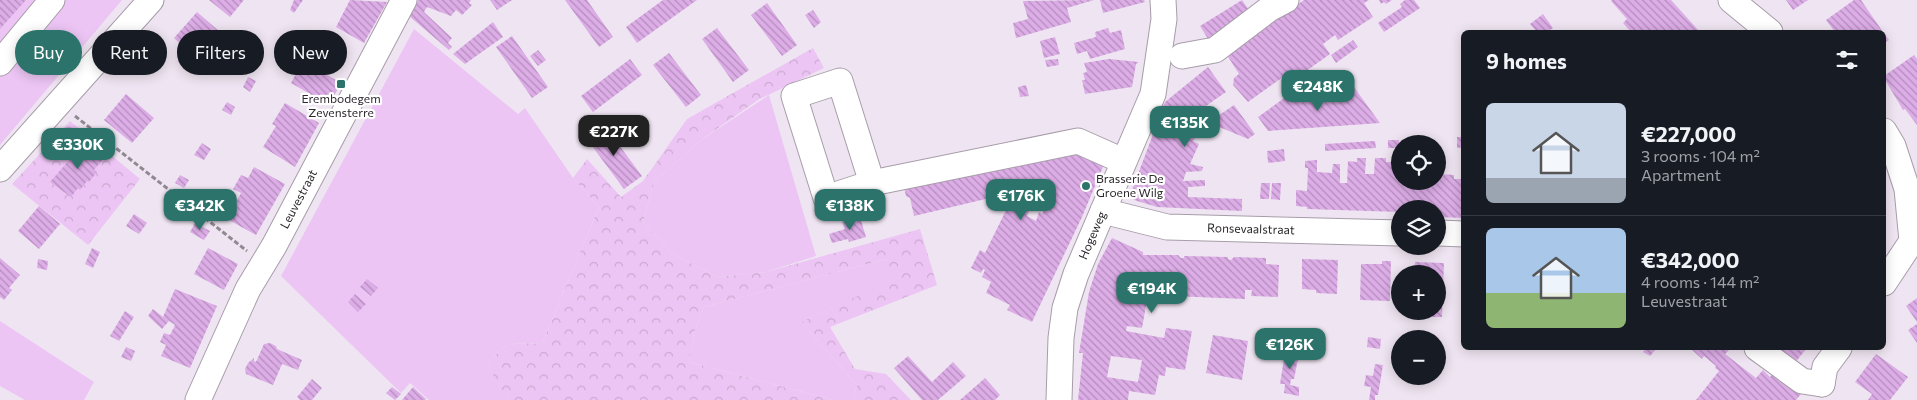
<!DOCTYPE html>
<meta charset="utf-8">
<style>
:root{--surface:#171b24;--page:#242831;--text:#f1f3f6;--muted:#9ea1a6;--line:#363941;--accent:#2c736b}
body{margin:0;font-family:Commissioner,sans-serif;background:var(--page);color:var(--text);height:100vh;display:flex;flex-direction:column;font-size:19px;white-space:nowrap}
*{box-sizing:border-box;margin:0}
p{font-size:16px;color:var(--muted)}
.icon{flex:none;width:28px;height:28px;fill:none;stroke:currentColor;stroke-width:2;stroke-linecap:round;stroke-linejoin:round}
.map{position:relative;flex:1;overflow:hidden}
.side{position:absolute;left:1461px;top:30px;width:425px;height:320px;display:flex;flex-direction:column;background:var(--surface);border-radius:8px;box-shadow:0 2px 12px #0003}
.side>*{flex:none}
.banner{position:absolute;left:15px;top:30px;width:475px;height:45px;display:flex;gap:10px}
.controls{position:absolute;left:1391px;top:135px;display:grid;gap:10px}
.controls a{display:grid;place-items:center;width:55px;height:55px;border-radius:50%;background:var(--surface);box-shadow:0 2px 12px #0003;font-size:25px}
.price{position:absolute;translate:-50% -42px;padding:0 11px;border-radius:10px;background:var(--accent);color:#fff;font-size:16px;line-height:32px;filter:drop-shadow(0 1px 2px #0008)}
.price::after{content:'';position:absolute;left:50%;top:30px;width:15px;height:11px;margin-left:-8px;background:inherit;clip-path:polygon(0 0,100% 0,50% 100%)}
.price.active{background:#222;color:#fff}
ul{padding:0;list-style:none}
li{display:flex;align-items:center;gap:15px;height:125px;padding:0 25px}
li+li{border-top:1px solid var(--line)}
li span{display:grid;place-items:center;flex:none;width:140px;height:100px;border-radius:8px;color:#555}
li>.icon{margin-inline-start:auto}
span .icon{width:60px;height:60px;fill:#fffc;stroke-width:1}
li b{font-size:21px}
h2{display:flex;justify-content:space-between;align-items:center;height:60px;padding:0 25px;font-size:21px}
.pill{padding:0 18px;border-radius:22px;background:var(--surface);box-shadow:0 2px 12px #0003;font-size:18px;line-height:45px}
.pill.active{background:var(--accent);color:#fff}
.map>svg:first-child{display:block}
.green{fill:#ecc5f4}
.forest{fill:url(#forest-crowns)}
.building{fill:url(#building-back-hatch);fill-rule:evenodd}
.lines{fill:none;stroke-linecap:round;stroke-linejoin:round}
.minor-casing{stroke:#a79da9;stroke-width:27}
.path{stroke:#908992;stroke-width:3;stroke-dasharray:5 2.5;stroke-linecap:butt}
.minor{stroke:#fff;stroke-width:25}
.poi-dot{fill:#2c736b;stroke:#fff;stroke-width:2}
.labels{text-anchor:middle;stroke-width:4.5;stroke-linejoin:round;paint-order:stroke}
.poi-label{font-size:12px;fill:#2c282c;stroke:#fff}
.street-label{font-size:12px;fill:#2c282c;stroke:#fff}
</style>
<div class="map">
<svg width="1917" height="400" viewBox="0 0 1917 400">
<defs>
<pattern id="forest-crowns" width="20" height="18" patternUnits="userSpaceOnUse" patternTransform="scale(1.25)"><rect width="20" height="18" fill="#ecc5f4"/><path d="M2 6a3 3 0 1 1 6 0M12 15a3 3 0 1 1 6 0" fill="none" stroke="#cba9d1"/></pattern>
<pattern id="building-back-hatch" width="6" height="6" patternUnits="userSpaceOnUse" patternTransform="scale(1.25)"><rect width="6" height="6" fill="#ddade7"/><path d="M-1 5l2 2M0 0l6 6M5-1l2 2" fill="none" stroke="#b38dbb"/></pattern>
</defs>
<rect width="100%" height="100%" fill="#efe5f2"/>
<path class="green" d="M0,0h122l-122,145z
M414,29l104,85 7,-6 48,70 26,29 -57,137c-27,-1 -37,-5 -53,20l20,30 -2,6h-78l-19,-17 -9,10 -120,-117z
M769,95l47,161 -50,16 -49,5 -44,-23 -30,-32 11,-40 47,-42z
M886,259l7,21 -92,42 56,63 -4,15h-19l-145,-38 5,-29 10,-26z
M0,321l94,61 -10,18h-59l-25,-14z"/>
<path class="forest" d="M813,48l11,20 -66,32 -57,40 -47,42 -11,40 30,32 44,23 49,-5 154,-43 17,56 -107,42 25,42 31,5 25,26h-58l4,-15 -56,-63 91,-42 -6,-21 -182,48 -10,26 -5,29 145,38h-327l2,-6 -11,-6 -9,-24c16,-25 26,-21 53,-20l57,-137 -26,-29 14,-19 34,38 22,-16 44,-62z
M70,121l70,58 -52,66 -76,-61z"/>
<path class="building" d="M0,0h26l-26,29z
M209,0h35l-14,17z
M294,0h9l-9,13 -4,-3z
M350,0l37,2 -23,41 -28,-16z
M418,0h53l-2,3 3,2 -10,10 -6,-5 -5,6 -24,-9 -3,5 28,26 -4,5 4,4 -3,3 -40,-34z
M490,0h22l-15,10z
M565,0h22l26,37 -14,10z
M663,0h34l-60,43 -11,-16z
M1094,0l-27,8 4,14 -55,16 -3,-15 15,-4 -5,-18z
M1100,0h44l1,2 -42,11z
M1242,0l7,10 -1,4 -40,25 -8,-13z
M1304,0h65l-5,3 9,14 -35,23 -3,-5 -12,9 7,10 -35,25 -5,-7 -42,30 -15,-17 1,-7 5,-4 -12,-19z
M1379,0h13l-6,4 -2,-2 -3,2z
M1405,0h9l6,8 -36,24 -6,-9 24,-16 -2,-3z
M1612,0h59l29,32h-69l-8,-9 4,-4 -16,-18z
M1786,0h22l-15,10z
M1854,0h7l22,32h-48l-9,-12z
M767,3l30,42 -15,11 -31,-41z
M813,10l8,12 -7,6 -9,-13z
M197,12l22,19 -23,27 -22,-20z
M1543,14l10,14 -6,4h-10l-7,-8z
M493,22l10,15 -38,27 -12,-10z
M717,28l32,42 -16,12 -31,-43z
M1108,28l2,5 11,-3 4,19 -35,10 -3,-8 -10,3 -3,-11 22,-6 -1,-5z
M1884,33l5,7 -5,3z
M512,36l36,51 -16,11 -36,-51z
M1055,37l5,17 -16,4 -4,-17z
M1353,40l5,7 -22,16 -5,-8z
M538,50l8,10 -8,6 -8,-10z
M669,53l32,42 -15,12 -33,-42z
M1914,55l3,4v66l-12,-16 -2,1 -19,-32v-2z
M630,59l12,16 -49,37 -12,-16z
M1058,59l1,6 -12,2 -2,-7z
M1109,59l30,3 -3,2 -4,23 -47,7 -3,-14h3l-2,-7 4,-1 -3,-9z
M303,61l38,22 -12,22 -38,-22z
M1208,67l18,25 -33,23 16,7 25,-17 21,29 -7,5 -36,-15 -6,13 -8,-3 -5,7 6,3 -9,20 13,3 -1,4 -16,1 -3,9 22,-1v6l-17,1v10l54,2v12l-85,-4 -23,-7 -3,-7 34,-91z
M248,77l8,4 -6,11 -7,-5z
M1351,83l29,40 -112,8 -10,-14 43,-31 15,22z
M1026,85l3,11 -9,1 -2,-10z
M126,94l28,24 -22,25 -28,-23z
M227,102l8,5 -4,8 -9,-5z
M285,103l34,20 -24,44 -32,-20 13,-21 -4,-2z
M604,125l38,51 -18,13 -38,-51z
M1457,137h7v10l-7,1z
M1425,138v6h-12l-1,-5z
M1388,140h11v8h-11z
M1401,140h10v4h-10z
M1375,141l1,7 -51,3v-7z
M85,142l19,16 -10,12 3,2 -8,10 -2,-1 -7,9 -2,-2 -7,9 -21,-15z
M202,143l9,6 -7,11 -10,-5z
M1284,149l1,12 -17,2 -1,-12z
M1079,153l26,9 -23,55 -50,105 -25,-12 3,-5 -24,-12 5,-11 -9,-5 3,-7 -2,-1 -2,4 -10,-5 9,-18 5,3 30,-61 -101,24 -4,-18 -4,-2 -2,-9zM1027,191l21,10 -6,13 -3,-2 -3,9 -9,-5 3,-8 -6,-3z
M1357,158h9l-1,16h9l1,-16h11v4h14v19h38v-11h2v4l14,1v4h10v39l-26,-1v-8h-38v3l-93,-3v-2l-11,-1v-16l11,1 1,-23h-3v-7l12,-1v12l15,1 1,-9h7v19h7l1,-22 9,1z
M254,167l31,17 -29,51 -29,-16 14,-26 -8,-4 8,-14 7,3z
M180,175l9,5 -5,8 -9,-5z
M1261,183h9l-1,16h-9z
M1272,183h9l-1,17 -9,-1z
M39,206l21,18 -21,25 -21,-18z
M134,214l13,9 -8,11 -13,-8z
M860,217l6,20 -17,5 -1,-3 -16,4 -3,-9 16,-5 -3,-7z
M195,223l15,8 -6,9 -14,-8z
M1112,238l31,14v3h35l3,3h3v-2l44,1v2l3,1 3,-3 32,1v6l13,1 -1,32 -27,-1 1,-6h-7v9l-97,-4 -6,33 -15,-2 -1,5 38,7 2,-10 26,3 -7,39 -19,-3 -1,9 -6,-1 -4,20 -26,-4 -1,9h-50l5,-47h-4l10,-61 9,-28zM1111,356l31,4 -4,22 -31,-5z
M92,248l8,4 -7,16 -8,-4z
M208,248l30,16 -14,26 -30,-16z
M0,258l20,17 -11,13 3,2 -8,10 -4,-3z
M38,259l10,2 -1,9 -10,-2z
M1302,259l36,1 -1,34 -21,-1v-3l-14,-1z
M1382,261h9l-1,40 -30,-1 1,-36h21z
M1415,262l29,1 -2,54h-27v-6h23v-37h-24z
M367,279l11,9 -7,8 -11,-9z
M175,289l42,17 -27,62 -29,-12 5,-11 -6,-3 4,-9 6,2 5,-10 -6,-4 -7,8 -14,-13 5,-7 10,8z
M355,294l11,10 -8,8 -10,-10z
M1917,298v24l-11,-16z
M125,311l9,6 -15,24 -9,-5z
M1917,324v19l-9,-13z
M1213,335l35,6 -6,39 -36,-7z
M1368,337l13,2 -1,10 -13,-2z
M270,343l6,3 1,3 25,11 -4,10 -16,-6 -9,21 -27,-11 -1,-5 3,-6 6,-5v3l2,1 8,-18z
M1286,346l14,3 -6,30h-3l-1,6 9,2v9l-15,-3 1,-9h-5z
M126,347l9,4 -4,10 -10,-4z
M1646,348h11l-7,8 -7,-4z
M1690,348h41l-6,6 31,24 7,-8 7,7 4,-5 27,22 -5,6h-100l23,-29 -4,-3 1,-2 -12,-10 -2,3z
M1773,348h34l-13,16z
M1876,354l32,23 -18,23h-22l4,-6 -17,-12z
M908,356l24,26 21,-20 13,14 -28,24h-16l-28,-32z
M1375,364l8,1 -5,30h-3v5h-6l2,-13 -7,-1 2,-11 7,1z
M985,378l15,17 -5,5h-35z
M312,379l10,9 -10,12h-12l-3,-3z
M392,387l9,7 -6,6 -9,-7z
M413,387l13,12 -1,1h-23z"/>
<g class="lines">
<g class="minor-casing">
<g id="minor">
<path d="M1731,0l39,32"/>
<path d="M1182,56l33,-6 54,-41 17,-9"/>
<path d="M0,63l52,-63"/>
<path d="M840,81l32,102 -46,15 -32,-102z"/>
<path d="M1884,131l9,15 14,43 5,52 -28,42"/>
<path d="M0,169l151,-169"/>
<path d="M872,183l206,-42 45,20"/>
<path id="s1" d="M1103,211l64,16 233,6"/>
<path d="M1438,233l26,1"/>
<path d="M1757,348l45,33 20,3"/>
<path d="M1822,384l3,-17 14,-19"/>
<path id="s2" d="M198,400l50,-111 26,-43 130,-246"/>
<path id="s3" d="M1059,400l2,-62 4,-30 11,-34 77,-180 11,-75 -1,-19"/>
</g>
</g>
<path class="path" d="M75,116l172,135"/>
<use href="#minor" class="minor"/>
</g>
<g class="poi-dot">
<rect x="336" y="79" width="10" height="10" rx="2.5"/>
<circle cx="1086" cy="186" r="5"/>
</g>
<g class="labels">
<g class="poi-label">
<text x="341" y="103">Erembodegem<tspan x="341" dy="14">Zevensterre</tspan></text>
<text x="1096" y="183" text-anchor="start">Brasserie De<tspan x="1096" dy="14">Groene Wilg</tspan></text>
</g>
<g class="street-label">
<text dy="4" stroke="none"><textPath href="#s2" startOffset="225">Leuvestraat</textPath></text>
<text dy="4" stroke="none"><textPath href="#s1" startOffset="150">Ronsevaalstraat</textPath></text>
<text dy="4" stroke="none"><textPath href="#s3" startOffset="170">Hogeweg</textPath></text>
</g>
</g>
</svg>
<div class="controls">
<a><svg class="icon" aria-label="locate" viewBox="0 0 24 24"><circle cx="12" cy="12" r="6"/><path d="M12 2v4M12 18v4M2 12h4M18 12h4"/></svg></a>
<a><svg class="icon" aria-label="layers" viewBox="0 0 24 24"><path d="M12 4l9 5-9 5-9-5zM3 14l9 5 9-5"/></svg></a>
<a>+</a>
<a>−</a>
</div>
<b class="price" style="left:1318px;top:112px">€248K</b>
<b class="price" style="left:1185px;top:148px">€135K</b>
<b class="price active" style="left:614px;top:157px">€227K</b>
<b class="price" style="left:78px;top:170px">€330K</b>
<b class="price" style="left:1021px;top:221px">€176K</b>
<b class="price" style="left:200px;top:231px">€342K</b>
<b class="price" style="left:850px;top:231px">€138K</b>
<b class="price" style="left:1152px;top:314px">€194K</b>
<b class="price" style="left:1290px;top:370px">€126K</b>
<div class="banner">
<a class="pill active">Buy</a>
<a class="pill">Rent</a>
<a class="pill">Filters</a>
<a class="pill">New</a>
</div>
<section class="side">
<h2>9 homes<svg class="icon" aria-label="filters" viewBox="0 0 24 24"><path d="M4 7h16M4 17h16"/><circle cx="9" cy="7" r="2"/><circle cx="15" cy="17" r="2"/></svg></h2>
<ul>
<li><span style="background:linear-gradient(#c9d6e8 75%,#9aa5b1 0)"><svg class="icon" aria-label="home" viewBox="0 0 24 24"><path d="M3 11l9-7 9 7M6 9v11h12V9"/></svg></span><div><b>€227,000</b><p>3 rooms · 104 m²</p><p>Apartment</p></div></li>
<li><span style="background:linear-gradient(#a9c7e8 65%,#8fb573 0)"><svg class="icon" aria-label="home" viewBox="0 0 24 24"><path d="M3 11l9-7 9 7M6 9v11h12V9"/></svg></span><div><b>€342,000</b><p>4 rooms · 144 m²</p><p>Leuvestraat</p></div></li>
</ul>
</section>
</div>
